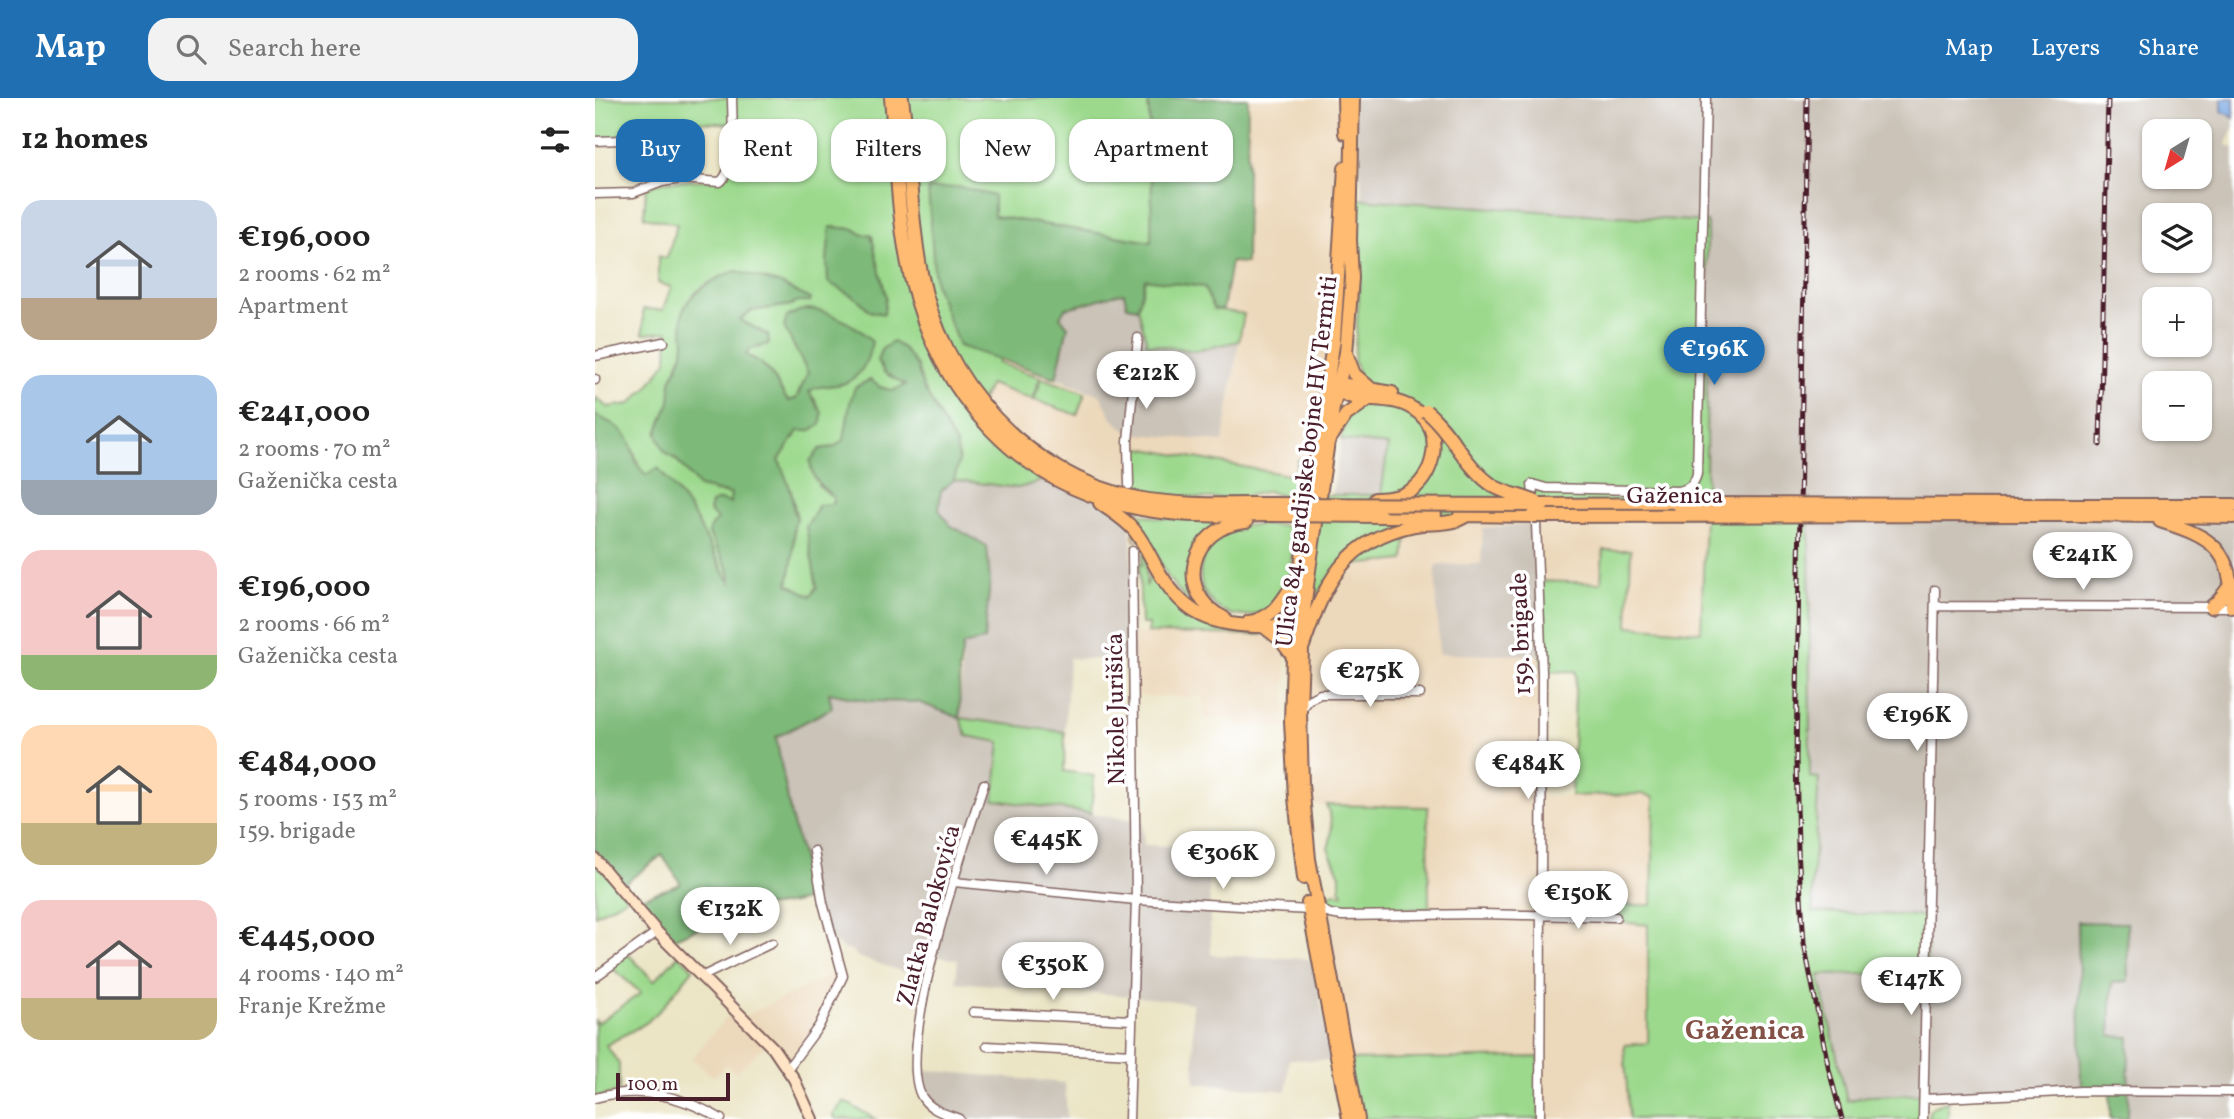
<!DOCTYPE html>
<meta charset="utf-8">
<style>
:root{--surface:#fff;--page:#f2f2f2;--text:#222;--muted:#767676;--accent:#1f6fb2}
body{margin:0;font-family:Vollkorn,serif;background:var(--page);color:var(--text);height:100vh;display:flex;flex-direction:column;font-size:26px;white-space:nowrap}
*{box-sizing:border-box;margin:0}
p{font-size:23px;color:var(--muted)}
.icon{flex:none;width:38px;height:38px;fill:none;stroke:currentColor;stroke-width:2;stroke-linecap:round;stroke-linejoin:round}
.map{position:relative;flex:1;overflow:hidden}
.details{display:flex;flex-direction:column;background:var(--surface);width:595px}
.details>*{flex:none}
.hud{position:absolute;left:21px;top:21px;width:665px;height:63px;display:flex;gap:14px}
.needle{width:46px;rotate:217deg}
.controls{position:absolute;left:1547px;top:21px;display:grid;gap:14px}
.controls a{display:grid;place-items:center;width:70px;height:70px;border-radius:14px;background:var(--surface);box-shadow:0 2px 5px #0004;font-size:35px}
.scale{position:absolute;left:21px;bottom:18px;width:114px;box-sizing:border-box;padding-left:7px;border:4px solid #4a1f2b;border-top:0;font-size:19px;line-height:24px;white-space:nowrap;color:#4a1f2b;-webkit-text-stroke:5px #fff;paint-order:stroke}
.price{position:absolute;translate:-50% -60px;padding:0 16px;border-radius:24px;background:#fff;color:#222;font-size:23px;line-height:46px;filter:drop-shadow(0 2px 4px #0008)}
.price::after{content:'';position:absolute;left:50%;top:42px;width:21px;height:16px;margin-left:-10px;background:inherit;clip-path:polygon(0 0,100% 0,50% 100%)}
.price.current{background:var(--accent);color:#fff}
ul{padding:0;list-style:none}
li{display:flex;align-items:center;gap:21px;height:175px;padding:0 21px}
li span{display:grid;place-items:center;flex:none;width:196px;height:140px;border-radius:21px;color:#555}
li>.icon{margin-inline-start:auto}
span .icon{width:84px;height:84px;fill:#fffc;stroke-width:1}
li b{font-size:30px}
h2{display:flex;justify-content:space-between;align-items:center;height:84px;padding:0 21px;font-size:30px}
.tag{padding:0 24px;border-radius:21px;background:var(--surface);box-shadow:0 2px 5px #0004;font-size:24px;line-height:63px}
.tag.current{background:var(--accent);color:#fff}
header{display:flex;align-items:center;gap:42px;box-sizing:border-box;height:98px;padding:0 35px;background:var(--accent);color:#fff}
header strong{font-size:33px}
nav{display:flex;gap:38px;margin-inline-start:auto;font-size:24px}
.search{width:490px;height:63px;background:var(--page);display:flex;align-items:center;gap:18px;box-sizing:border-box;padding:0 24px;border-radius:21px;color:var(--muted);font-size:26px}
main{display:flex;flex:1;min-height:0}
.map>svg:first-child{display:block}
.built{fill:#ecd8ba}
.industrial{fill:#cbc3b8;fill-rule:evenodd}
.green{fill:#9cd98d;stroke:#737c5c;stroke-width:2;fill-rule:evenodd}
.forest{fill:#7db978;stroke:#646c52;stroke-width:2}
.water{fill:#78a7e2;stroke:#616386;stroke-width:2}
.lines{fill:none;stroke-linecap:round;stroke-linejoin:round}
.minor-tunnel{stroke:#cbbda6;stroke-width:8;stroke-dasharray:8 4;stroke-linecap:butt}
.minor-casing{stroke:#826461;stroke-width:11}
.secondary-casing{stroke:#826461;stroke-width:14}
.primary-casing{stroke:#826461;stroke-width:16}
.trunk-casing{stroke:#826461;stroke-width:16}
.minor{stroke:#fff;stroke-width:8}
.secondary{stroke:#ffe4c6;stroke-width:10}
.primary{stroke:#ffbb71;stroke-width:12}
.trunk{stroke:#ffbb71;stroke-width:12}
.rail-casing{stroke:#4a1f2b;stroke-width:5}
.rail{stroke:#fff;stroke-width:2.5;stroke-dasharray:8;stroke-linecap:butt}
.trunk-bridge-casing{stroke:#826461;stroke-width:16;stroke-linecap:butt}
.trunk-bridge{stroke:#ffbb71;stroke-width:12}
.labels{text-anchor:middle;stroke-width:7;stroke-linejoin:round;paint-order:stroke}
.street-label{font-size:24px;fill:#4a1f2b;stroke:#fff}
.quarter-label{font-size:28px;font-weight:bold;fill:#835146;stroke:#fff}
</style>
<header>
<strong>Map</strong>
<div class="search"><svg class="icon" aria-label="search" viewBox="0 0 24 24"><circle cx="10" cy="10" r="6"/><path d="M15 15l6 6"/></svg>Search here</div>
<nav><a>Map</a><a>Layers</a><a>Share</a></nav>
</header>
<main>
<section class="details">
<h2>12 homes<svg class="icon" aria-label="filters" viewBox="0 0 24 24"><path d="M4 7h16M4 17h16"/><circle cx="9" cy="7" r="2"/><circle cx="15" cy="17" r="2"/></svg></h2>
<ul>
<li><span style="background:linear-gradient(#c9d6e8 70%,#b9a48a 0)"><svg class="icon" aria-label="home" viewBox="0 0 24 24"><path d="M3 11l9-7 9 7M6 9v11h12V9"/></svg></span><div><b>€196,000</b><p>2 rooms · 62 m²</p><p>Apartment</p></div></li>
<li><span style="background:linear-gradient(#a9c7e8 75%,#9aa5b1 0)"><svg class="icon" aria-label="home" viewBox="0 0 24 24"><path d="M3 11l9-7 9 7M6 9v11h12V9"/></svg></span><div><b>€241,000</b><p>2 rooms · 70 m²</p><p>Gaženička cesta</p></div></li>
<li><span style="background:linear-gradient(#f6c9c9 75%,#8fb573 0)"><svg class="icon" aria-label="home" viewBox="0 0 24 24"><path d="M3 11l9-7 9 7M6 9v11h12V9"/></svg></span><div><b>€196,000</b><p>2 rooms · 66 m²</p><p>Gaženička cesta</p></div></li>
<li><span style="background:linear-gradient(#ffd9b3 70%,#c2b280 0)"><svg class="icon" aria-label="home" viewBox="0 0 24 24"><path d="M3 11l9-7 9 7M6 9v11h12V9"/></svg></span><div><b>€484,000</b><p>5 rooms · 153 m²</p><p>159. brigade</p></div></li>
<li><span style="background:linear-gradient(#f6c9c9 70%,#c2b280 0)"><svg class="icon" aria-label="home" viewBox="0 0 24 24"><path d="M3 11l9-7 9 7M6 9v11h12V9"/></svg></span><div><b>€445,000</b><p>4 rooms · 140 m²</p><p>Franje Krežme</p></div></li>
</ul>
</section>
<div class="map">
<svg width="1639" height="1021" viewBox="0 0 1639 1021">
<rect width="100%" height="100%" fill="#fff"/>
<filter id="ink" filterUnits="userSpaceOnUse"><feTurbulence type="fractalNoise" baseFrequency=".0143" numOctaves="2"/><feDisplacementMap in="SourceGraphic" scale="14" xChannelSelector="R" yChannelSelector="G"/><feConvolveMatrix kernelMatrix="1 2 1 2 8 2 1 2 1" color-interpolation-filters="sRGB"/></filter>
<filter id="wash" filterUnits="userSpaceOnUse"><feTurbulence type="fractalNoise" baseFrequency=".00686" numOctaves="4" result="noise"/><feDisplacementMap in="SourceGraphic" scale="28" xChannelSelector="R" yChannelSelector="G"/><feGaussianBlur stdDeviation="1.57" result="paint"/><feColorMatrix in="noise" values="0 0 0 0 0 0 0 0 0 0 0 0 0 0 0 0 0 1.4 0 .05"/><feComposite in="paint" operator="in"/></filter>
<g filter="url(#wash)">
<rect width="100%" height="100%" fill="#ebe4c5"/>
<path class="built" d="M653,0h98l-2,198 -5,55 -25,159h-54l-178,-25 -104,-77 21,-49 101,36 13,24 110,23 21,-128 -21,-5 8,-48 15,2z
M813,418h297l-3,116 -74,-6 3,-76 -29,33 -64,-2 -57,-17 -45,1 105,90 1,142 101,-3 11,3 -2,108 -33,1v16l29,2v119l-24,2 5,74h-89l-2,-62 -191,3 -30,-153 112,2 -2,-102 -123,-2 1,-198 36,-41 65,-39z
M539,535l129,2 17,4 6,17v73l-52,-5v-5h-30l-1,-22 -69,-1z
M242,874l6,4 -24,50 -31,42 -23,-23 -29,28 -10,-8 -12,12 -22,-19 42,-49 9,8z"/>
<path class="industrial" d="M758,0h869v13l12,7v9l-8,17 8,4v357l-528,-1v-282l-343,-24zM1559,33h46v46h-46zM1559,117h46v46h-46zM1559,201h46v46h-46zM1559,285h46v46h-46z
M529,195l4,13 10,2 10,36 47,7 44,-10 -16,101 -94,-9 -16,-14 -13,-24 -44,-17 12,-52 -8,-9 5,-9 20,-3 20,-10z
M746,342l47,5 -7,50 -49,-1z
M461,375l74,28 4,160 -65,-3 -4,74 -104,-14 6,18 34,6 -7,58 148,21 2,24 64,3 3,107 101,4 20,102 -43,-2 -2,32 -92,-8 -3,-80 -61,-7 -175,-14 2,-22 -22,-4 -26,18 -52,-17 -6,-7h-7l-22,-16 -32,-118 -15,-79 56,-29 -4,-15 40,8 50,1 42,15 3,-73 23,-38 4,-24 -3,-36 -37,-21 -11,-15 2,-19 13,-11 64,8z
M1639,419v602h-106l1,-82h-19l2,-54 16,-2 -1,-58 -48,92 2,76 -157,8 -1,-5 -55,2 -21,5 -28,-127 108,-1 1,-57 -115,-4 -1,-24 6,-110h-8l-1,-259z
M941,425l5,132 -102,-1 -4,-89 46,-1 2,-36z
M320,971l150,14 2,36h-108l-36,-20z"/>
<path class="green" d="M0,0h553l4,63v81l-158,-26 -35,130 40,13 -1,4 42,14 -7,23 -43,-16 -12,23 78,66 -20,10 -18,5 -64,-8 5,-20 -3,-15 -33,-58 -6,-21 -32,7 21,12 -13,6 -13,-4 -33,40 -3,13 -10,7 -14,2 -2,36 16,13 -23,53 6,35 -6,10 -23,-12 5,-29 1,-29 3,-8 -6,-27 -12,-31 19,-29h11l8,-28 -8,-11 4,-4 29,-4 -41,-27 7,16 -12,26 -8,2c-16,-23 -14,-33 -42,-46l4,-6 11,-2 7,-12 -28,-15 11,-9 40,-6 4,-3h14v-3l-127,19 3,14 -2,21 -12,28v21l-6,10 -1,38 50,42 17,2 -1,9 -21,31 19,34 3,16 -5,-5 -5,-14 -28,-50 -35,-47 -12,7c-11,-10 -8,-13 -13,-25 -9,-19 -20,-26 -38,-35v-18l12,10 23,-3 17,-16 20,-27 1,-29 -25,2v-25l20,1 8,-23 -13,-4v-27l9,2 10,-34 -33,-7 2,-29 16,-6 62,-3 8,-55 -80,-5 -2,20 -55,2zM235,129l24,2 9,6h9l12,78 -14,-2 -11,-11 -31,-18z
M763,101l349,23 -1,293 103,4 1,258 9,1 -7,110 1,24 115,4 -1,57 -108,2 28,126 21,-5 56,-2 -1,25h-294l-5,-74 24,-2v-118l-29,-3v-17h33l2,-108 -11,-3 -72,2 5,-125 -34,1 -4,-91 63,2 2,-33h28l-3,76 73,6 4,-116h-297l-4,44 -62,6 -37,41 10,-112h66l7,-50 -47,-5 17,-69 -4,-11 5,-64v-23l-4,-24z
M550,181l59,8 10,22 30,5 -5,27 -44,10 -48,-7 -9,-36z
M447,280l43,15 -8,22 -43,-15z
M545,350l154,28 4,-17 9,1 -8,35 -24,-1 -6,-3 -34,7h-37l-55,-6 -4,-8h-5v-30z
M521,410l42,10 64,3 -16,13 -16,33 24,49 -25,-13 -20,-24 -31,-57z
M700,428c-2,19 -3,41 -9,59 -22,57 -105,28 -81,-31 5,-14 17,-24 31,-27 19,-4 40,-1 59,-1z
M549,454l6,12 -4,-1v24l7,-19c16,29 33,54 67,62 14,3 32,1 43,5l-115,-2 1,-9h-8l-2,-63 3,4z
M365,620l105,14 -1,39 30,5 -3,37 -97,-13 6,-58 -33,-6z
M731,707l102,2 1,102 -99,-2 -5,-4 1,-7 11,-4 5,3 1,-2 -3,-5v-13l-12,-27c5,-14 5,-29 -2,-43z
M0,761l32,39 -32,17z
M33,856l26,27 25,-26 14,14 -32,40 -15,14 -40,22 13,19v27l-24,7v-78l3,3 43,-30 -30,-26z
M944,959l1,62h-182l-11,-59z
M249,1003l31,18h-39l-3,-4z
M1353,1004v17h-20c0,-14 9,-14 20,-17z"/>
<path class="forest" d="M553,0h100l-2,165 -15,-1 -8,47h-9l-10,-22 -59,-8 -7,29 -11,-2 -3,-13c-21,3 -38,12 -59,15l-5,9 8,9 -12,52 -97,-32 -24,-62 -7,-95 34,-2 32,9v20l157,26 1,-81z
M235,129l24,2 9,6 8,-1 15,62 -2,18 -14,-3 -11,-11 -31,-18 -1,-21z
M142,173l44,13 29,15 -1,3h-14l-4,3 -40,6 -11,9 28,15 1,9 -19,5 -4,6c27,12 26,24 42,46l8,-2 12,-26 -24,-46 3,-10c6,-3 14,-8 21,-8 20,1 51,17 64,33 -4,18 -10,37 -31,42 -11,3 -23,0 -32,8l13,21 -1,11 -12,7h-11l-19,29 12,31 3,21 3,6 -3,8 -1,29 -5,29 23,12 6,-9 -11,-60 13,-22 13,-1 2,-6c-15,-14 -21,-16 -24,-37l10,-12 14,-2 10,-7 6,-37 5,-16 15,-7 10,7 13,4 12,-6 -20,-12 -8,-12 5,-12 11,-7 10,6 14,18 6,21 33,58 3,15 -5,20 -13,11 -2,19 11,15 37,21 3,36 -6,58 -21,5 -4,26 1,47 -42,-16 -50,-1 -39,-8 3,15 -56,29 15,79 22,81c-20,9 -43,8 -64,13 -26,6 -52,19 -77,29l-34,-40 43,-15 -19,-29 -43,33 -24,-29v-444c12,6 26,11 33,24 8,14 4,23 18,36l12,-7c13,15 25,31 36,48 7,12 31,62 37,67l-3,-15 -19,-34 2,-9 7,-5 -9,-9 2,-8 9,-3 10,3 1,-9 -32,-7 -22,-27 -13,-9 -7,-17c3,-10 8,-20 12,-30 3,-7 1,-15 2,-22 2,-10 10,-20 12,-30 3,-12 -1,-22 -1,-33 0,-24 35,-43 55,-48z
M1483,824l49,1 1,58 -16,2 -2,53 19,1 -1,82h-18v-28h-29z"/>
<path class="water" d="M1627,0h12v20l-12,-7z"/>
</g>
<g filter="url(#ink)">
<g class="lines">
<path class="minor-tunnel" d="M535,403l2,50"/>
<g class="minor-casing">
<path id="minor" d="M0,43l55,-2
M0,96l38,-1 29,-11 19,-3 39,3c17,-13 12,-63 12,-84
M0,258l69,-14
M0,281v1
M534,387l-1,-44 10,-103
M1340,508l299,1
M705,613l10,-12 10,-5h100
M359,784l182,18 173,10
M722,809l13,7 12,2 139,-2 135,3
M0,879l62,-45
M106,879l71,-34
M378,914l158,8
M392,948l144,8
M193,970l31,-42 24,-50 -20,-73 -9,-52
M0,1000c45,-12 86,-3 126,21
M1329,1001l157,-8 153,1
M364,1021c-13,-5 -29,-9 -37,-22 -28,-47 44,-257 62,-313
M534,1021l7,-219 -4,-349
M945,1021l2,-447 -6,-149 -4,-39 14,4 132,3c11,-2 16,-6 19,-17l9,-376
M1328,1021l12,-529"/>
</g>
<g class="secondary-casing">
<path id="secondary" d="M0,761l62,73 116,116 21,31 18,40"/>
</g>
<g class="primary-casing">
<path id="primary" d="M749,0l1,35
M758,0l-3,142 2,38 -6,75 -13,55 -24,162 -6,49 -3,92 2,73 7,75 49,260
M709,780l-9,-80 -4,-77 3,-95 12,-101 28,-187 11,-170
M713,805l41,216"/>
</g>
<g class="trunk-casing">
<path id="trunk" d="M296,0c6,60 6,122 20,180 28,118 108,209 231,231 42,8 85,7 127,6
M307,0c8,58 8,117 19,175 21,109 106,203 216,225 43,8 90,6 133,6
M751,255l8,21 15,13
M732,288c10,2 16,9 25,11 25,4 46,-1 67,16 24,20 16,61 -7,77 -11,7 -23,9 -37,9
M743,291l8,-4 46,8
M734,342l17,-25 23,-16
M505,405c12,9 24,15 34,27 9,11 15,24 22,37 25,44 50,58 100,59 18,0 33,3 47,-7
M948,407l134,-1
M1485,407h154
M865,417l73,1
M1486,417l153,2
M786,418l54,-1
M1565,423c52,16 72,28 72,86
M1616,509l8,-7 13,-17
M629,520c-51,-25 -34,-92 22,-96
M654,524c28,-4 36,-27 51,-48
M668,528l17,13 12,16
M708,548c22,-63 40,-106 112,-121 17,-3 37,1 52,-10"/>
</g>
<use href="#minor" class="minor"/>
<use href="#secondary" class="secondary"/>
<use href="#primary" class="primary"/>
<use href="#trunk" class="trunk"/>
<g class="rail-casing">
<path id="rail" d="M1212,0l-8,473 -3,187 2,92 6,93 25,127 13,49
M1505,347l8,-347"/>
</g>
<use href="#rail" class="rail"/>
<g class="trunk-bridge-casing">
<path id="trunk-bridge" d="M831,313c26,21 40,58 69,76 13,7 28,9 41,15
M675,406l273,1
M1082,406l403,1
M674,417l112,1
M938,418l548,-1"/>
</g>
<use href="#trunk-bridge" class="trunk-bridge"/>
</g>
</g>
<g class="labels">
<g class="street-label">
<text transform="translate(711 363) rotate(-83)" y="8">Ulica 84. gardijske bojne HV Termiti</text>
<text x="1080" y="405">Gaženica</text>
<text transform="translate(925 536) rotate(-92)" y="8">159. brigade</text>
<text transform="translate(520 611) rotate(-91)" y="8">Nikole Jurišića</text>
<text transform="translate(333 817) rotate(-75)" y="8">Zlatka Balokovića</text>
</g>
<g class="quarter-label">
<text x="1150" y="941">Gaženica</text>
</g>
</g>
</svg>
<div class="controls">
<a><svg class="needle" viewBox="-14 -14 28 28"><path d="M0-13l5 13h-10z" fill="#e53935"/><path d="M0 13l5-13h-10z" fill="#767676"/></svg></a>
<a><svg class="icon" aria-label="layers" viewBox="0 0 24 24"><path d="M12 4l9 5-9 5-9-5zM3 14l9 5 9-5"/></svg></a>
<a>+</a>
<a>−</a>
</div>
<div class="scale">100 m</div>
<b class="price current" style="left:1119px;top:289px">€196K</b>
<b class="price" style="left:551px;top:313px">€212K</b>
<b class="price" style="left:1488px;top:494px">€241K</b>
<b class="price" style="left:775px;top:611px">€275K</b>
<b class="price" style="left:1322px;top:655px">€196K</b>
<b class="price" style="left:933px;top:703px">€484K</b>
<b class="price" style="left:451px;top:779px">€445K</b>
<b class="price" style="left:628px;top:793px">€306K</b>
<b class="price" style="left:983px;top:833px">€150K</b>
<b class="price" style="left:135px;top:849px">€132K</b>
<b class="price" style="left:458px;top:904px">€350K</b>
<b class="price" style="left:1316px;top:919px">€147K</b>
<div class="hud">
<a class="tag current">Buy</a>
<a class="tag">Rent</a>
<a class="tag">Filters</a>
<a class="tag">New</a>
<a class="tag">Apartment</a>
</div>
</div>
</main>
